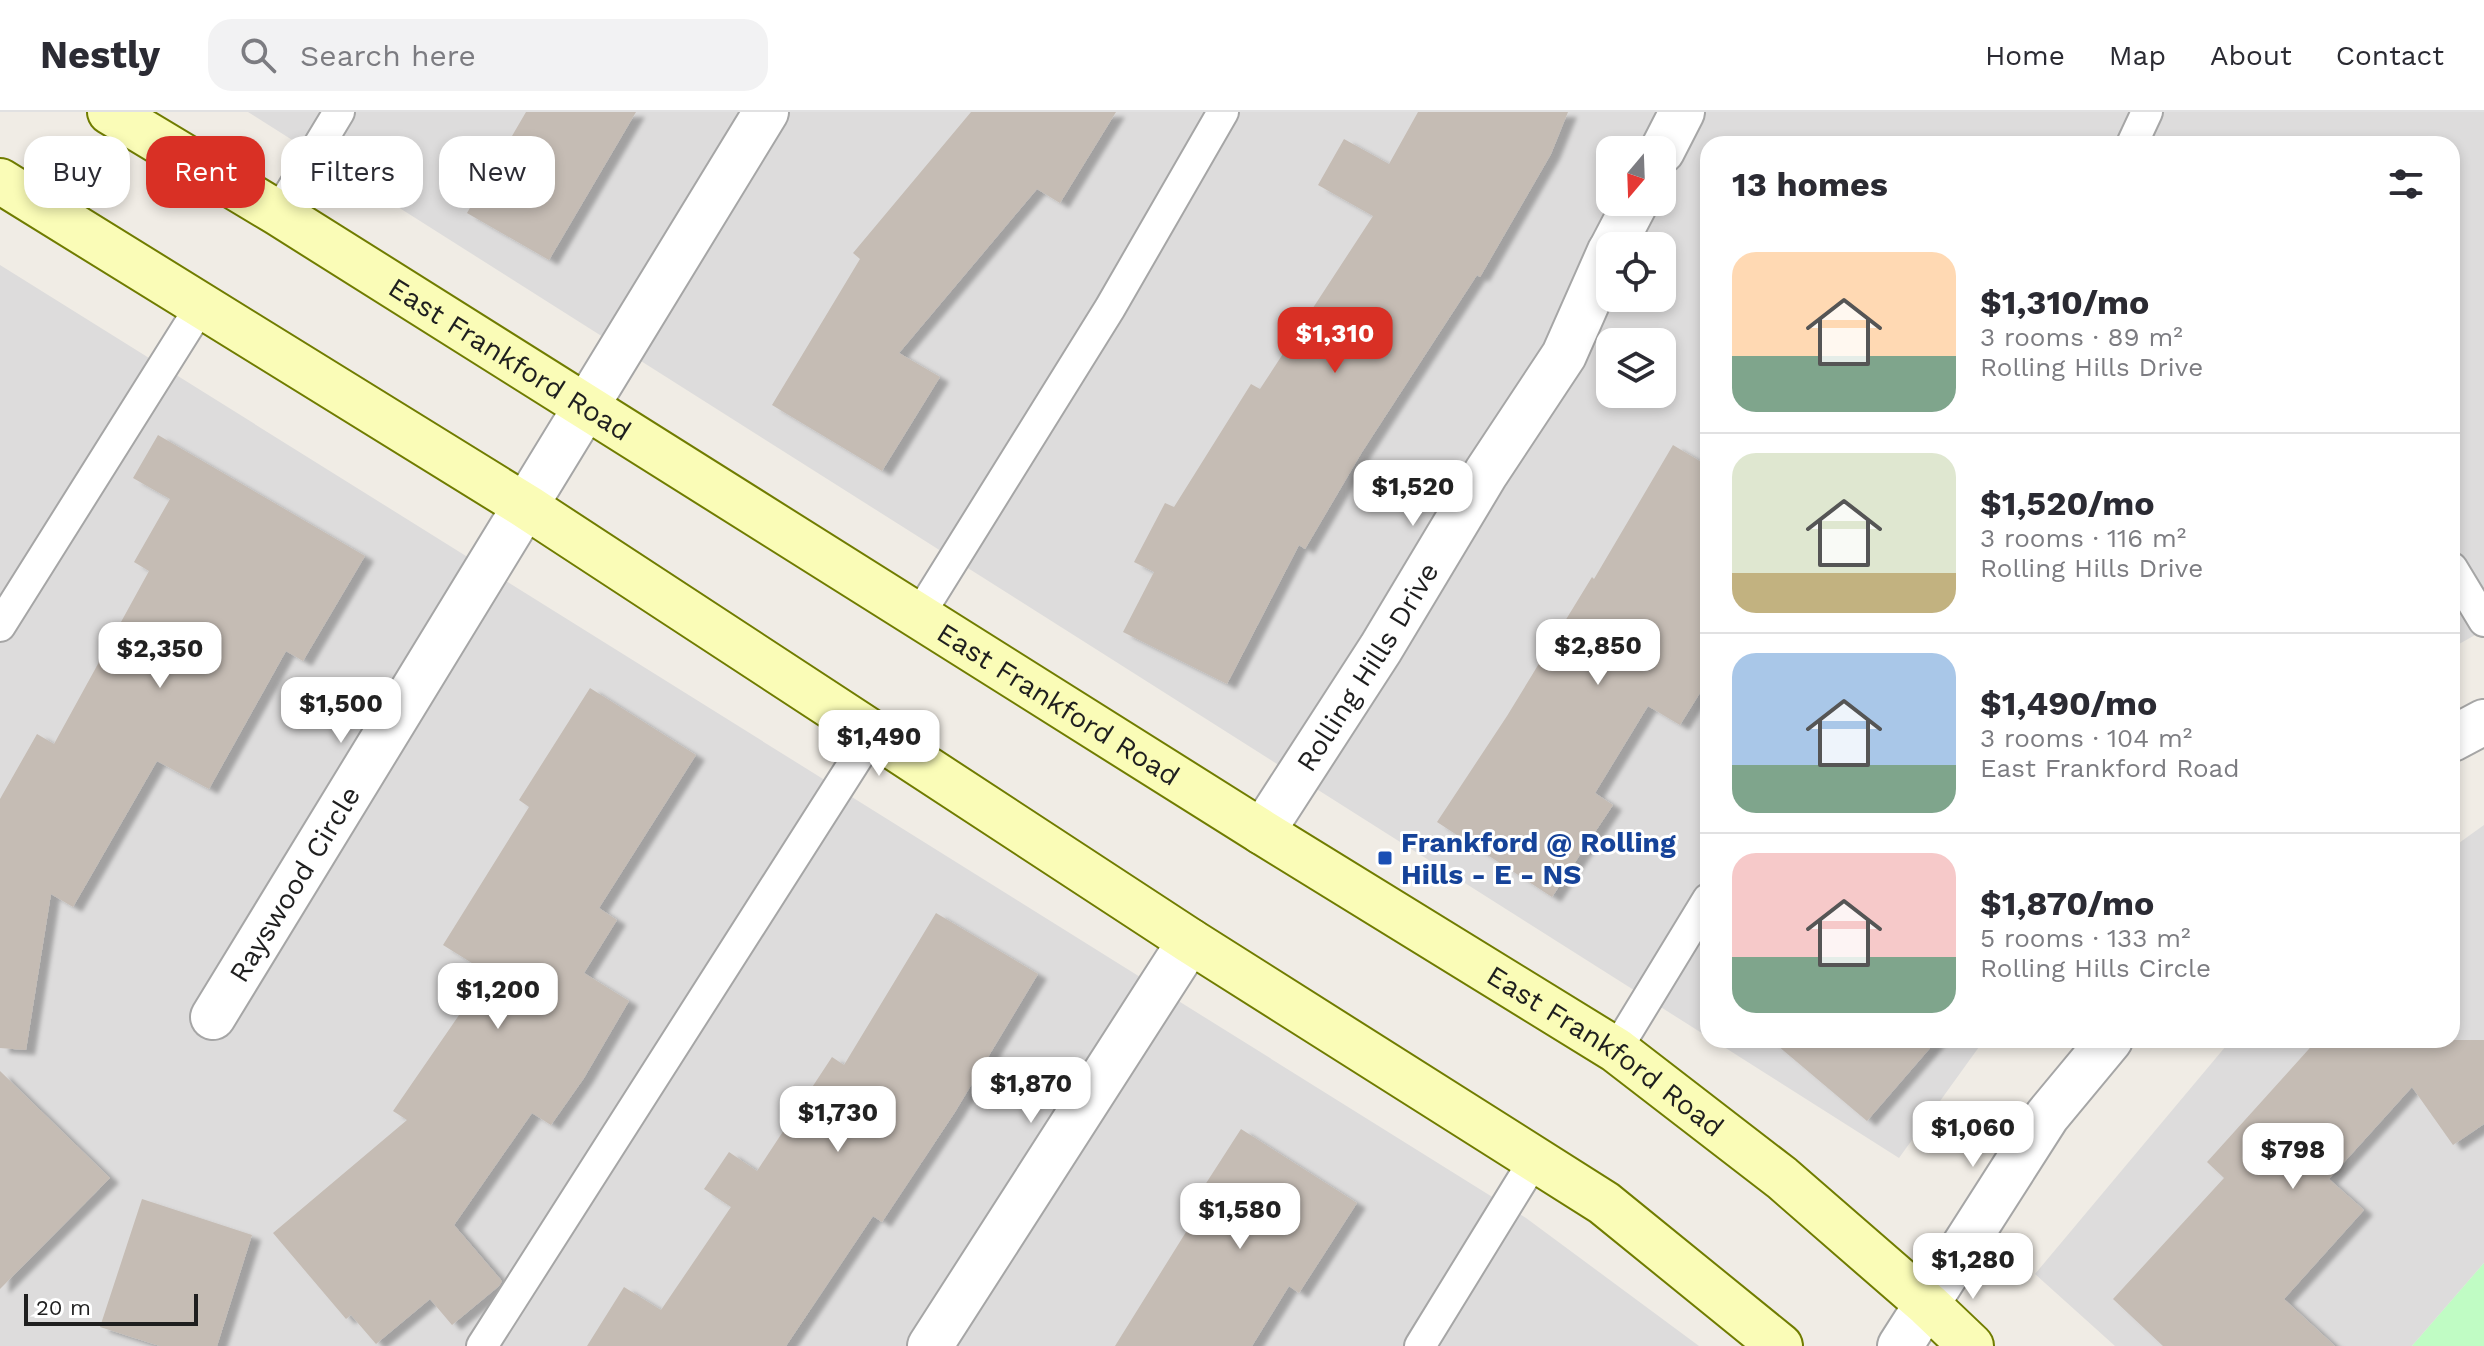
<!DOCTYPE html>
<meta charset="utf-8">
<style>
:root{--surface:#fff;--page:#f2f2f3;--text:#2b2b33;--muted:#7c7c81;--line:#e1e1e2;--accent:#d93025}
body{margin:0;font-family:"Work Sans",sans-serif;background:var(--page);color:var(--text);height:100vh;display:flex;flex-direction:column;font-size:30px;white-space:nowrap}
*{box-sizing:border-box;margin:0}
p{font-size:26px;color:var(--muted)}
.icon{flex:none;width:44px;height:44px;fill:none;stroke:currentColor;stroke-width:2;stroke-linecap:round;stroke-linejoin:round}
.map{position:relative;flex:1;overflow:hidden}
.details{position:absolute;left:1700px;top:24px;width:760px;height:912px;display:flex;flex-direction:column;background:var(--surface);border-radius:24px;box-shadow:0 4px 12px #0003}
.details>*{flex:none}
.hud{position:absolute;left:24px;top:24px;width:760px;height:72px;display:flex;gap:16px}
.needle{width:52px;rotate:199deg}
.buttons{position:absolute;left:1596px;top:24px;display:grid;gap:16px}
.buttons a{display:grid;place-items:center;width:80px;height:80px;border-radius:16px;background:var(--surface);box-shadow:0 4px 12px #0003;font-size:40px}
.scale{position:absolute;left:24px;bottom:20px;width:174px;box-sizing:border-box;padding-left:8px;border:4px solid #1f1f1f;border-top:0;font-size:22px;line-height:28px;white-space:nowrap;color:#1f1f1f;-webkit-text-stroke:6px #fff;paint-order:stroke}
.price{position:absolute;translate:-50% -68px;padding:0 18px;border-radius:16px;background:#fff;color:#222;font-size:26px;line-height:52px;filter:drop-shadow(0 2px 4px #0008)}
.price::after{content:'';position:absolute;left:50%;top:48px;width:24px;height:18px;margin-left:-12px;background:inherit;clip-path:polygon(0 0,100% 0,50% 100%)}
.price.on{background:var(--accent);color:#fff}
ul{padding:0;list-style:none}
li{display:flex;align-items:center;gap:24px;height:200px;padding:0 32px}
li+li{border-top:2px solid var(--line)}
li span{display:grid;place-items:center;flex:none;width:224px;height:160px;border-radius:24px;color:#555}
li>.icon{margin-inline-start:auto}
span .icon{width:96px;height:96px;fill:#fffc;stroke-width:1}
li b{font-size:34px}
h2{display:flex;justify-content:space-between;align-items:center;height:96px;padding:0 32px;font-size:34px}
.pill{padding:0 28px;border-radius:24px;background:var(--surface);box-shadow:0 4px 12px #0003;font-size:28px;line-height:72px}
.pill.on{background:var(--accent);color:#fff}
header{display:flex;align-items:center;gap:48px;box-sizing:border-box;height:112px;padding:0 40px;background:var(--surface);border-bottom:2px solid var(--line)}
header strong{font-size:38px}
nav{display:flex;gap:44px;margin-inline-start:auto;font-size:28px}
.search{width:560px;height:72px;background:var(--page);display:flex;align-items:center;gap:20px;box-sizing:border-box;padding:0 28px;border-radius:24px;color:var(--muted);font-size:30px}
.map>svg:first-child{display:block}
.residential{fill:#dddcdc;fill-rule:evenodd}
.park{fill:#c0fcc4}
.building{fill:#c5bcb4;filter:url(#shadow)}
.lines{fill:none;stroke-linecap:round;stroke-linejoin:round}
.service-casing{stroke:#a6a6a6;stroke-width:34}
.minor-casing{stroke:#a6a6a6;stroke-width:48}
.tertiary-casing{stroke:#a6a6a6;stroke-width:48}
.secondary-casing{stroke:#707c00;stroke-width:48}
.service{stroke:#fff;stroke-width:30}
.minor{stroke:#fff;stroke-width:44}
.tertiary{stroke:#fff;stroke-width:44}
.secondary{stroke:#fafcb7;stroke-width:44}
.transit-dot{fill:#1a4fb4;stroke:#fff;stroke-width:3}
.labels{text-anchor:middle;stroke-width:6;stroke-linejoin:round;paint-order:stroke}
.street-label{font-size:28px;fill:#1f1f1f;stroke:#fff}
.transit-label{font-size:28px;font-weight:bold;fill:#164399;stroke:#fff;text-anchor:start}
</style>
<header>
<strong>Nestly</strong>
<div class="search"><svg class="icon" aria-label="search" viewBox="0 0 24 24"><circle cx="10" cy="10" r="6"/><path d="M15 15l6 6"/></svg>Search here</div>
<nav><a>Home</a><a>Map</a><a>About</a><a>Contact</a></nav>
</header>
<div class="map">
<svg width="2484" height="1234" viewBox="0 0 2484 1234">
<defs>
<filter id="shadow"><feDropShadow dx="9" dy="5" stdDeviation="2" flood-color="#0004"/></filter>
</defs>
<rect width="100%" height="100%" fill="#f0ece5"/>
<path class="residential" d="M248,0h2236v518l-32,18v-504h-744v893zM1610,38h52v52h-52zM1610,134h52v52h-52zM1610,230h52v52h-52z
M0,153l1526,953 173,128h-1699z
M2484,713v438l-72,83h-297l-80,-72 196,-234h221v-192z
M1713,928h271l-85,118z"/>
<path class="park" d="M2484,1151v83h-72z"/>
<path class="building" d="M526,0h110l-87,148 -82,-47z
M971,0h145l-56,91 -23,-14 -138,164 41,24 -58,94 -110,-66 88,-146 -7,-6z
M1418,0h150l-17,42 -71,123 -3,-2 -115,177 -57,97 -6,-4 -72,139 -104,-52 31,-60 -20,-10 31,-59 9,4 77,-123 9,5 113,-173 -55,-31 26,-46 45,25z
M158,323l207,121 -62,105 -17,-10 -77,138 -52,-28 -84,146 -22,-13 -25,156 -26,-2v-249l37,-65 17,10 95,-173 -15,-9 36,-63 -37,-21z
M1673,333l35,21v214l-28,45 -32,-19 -53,87 18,12 -61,92 -115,-75 70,-106 85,-139 2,2z
M590,576l106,67 -97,153 18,12 -33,53 45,28 -45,77 -33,47 -19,-12 -78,112 48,56 -3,5 -47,39 -22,-26 -54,45 -25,-29 -5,4 -73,-86 134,-113 -14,-9 95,-138 -45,-28 86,-138 -10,-7z
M936,801l102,61 -83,138 -73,110 -9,-6 -87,130h-199l37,-59 37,23 70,-103 -27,-18 25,-37 28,19 75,-114 12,8z
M1771,928h166l-70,81z
M2317,928h167v84l-31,21 -41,-58 -83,92 35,31 -80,89 51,47h-172l-50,-47 111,-121 -17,-16z
M0,959l110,107 -110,111z
M1241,1017l116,74 -58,90 -10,-7 -37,60h-137l76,-122 -8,-5z
M142,1087l110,36 -35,111h-57l-60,-19z"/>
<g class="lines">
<g class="service-casing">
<path id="service" d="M2132,32l15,-32
M278,101l61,-101
M2452,456l32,53
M919,503l191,-307 113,-196
M0,514l201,-320
M1616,938l92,-151
M482,1234l391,-613
M1420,1234l115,-187"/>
</g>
<g class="minor-casing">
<g id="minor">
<path d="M1662,39l20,-39"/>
<path d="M1613,134l23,-44"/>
<path id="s1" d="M1262,720l119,-184 105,-175 78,-118 46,-104"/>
<path id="s2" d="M213,905l553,-905"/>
<path d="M930,1234l260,-405"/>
</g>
</g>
<g class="tertiary-casing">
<path id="tertiary" d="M2452,627l32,-17
M1900,1234l147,-230 63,-76"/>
</g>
<g class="secondary-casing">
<g id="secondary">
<path id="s3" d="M110,0l168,101 984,619 354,218 166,128 146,127 43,41"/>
<path d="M0,69l527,326 663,434 414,262 176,143"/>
</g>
</g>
<use href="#service" class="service"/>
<use href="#minor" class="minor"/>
<use href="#tertiary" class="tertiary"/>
<use href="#secondary" class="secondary"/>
</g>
<rect class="transit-dot" x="1377" y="738" width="16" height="16" rx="4"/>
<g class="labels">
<g class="street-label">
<text dy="10" stroke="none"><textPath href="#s3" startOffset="470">East Frankford Road</textPath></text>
<text dy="10" stroke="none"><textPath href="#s1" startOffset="196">Rolling Hills Drive</textPath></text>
<text dy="10" stroke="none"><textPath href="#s3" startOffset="1118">East Frankford Road</textPath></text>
<text dy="10" stroke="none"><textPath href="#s2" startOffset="156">Rayswood Circle</textPath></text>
<text dy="10" stroke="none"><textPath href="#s3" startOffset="1766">East Frankford Road</textPath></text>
</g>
<g class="transit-label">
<text x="1401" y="740">Frankford @ Rolling<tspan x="1401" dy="32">Hills - E - NS</tspan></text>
</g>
</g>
</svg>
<div class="buttons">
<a><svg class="needle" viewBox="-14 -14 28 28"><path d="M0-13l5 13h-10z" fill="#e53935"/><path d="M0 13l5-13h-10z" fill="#7c7c81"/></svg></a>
<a><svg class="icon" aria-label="locate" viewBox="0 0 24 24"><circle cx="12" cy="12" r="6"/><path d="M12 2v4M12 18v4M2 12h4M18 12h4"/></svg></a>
<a><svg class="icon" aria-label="layers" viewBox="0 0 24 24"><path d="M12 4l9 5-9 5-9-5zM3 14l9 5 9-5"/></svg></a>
</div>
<div class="scale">20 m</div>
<b class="price on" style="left:1335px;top:263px">$1,310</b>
<b class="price" style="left:1413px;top:416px">$1,520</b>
<b class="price" style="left:1598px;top:575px">$2,850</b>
<b class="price" style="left:160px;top:578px">$2,350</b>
<b class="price" style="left:341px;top:633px">$1,500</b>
<b class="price" style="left:879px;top:666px">$1,490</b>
<b class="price" style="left:498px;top:919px">$1,200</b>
<b class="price" style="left:1031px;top:1013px">$1,870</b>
<b class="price" style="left:838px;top:1042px">$1,730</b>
<b class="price" style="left:1973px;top:1057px">$1,060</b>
<b class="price" style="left:2293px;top:1079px">$798</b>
<b class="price" style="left:1240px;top:1139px">$1,580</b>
<b class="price" style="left:1973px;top:1189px">$1,280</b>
<div class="hud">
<a class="pill">Buy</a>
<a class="pill on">Rent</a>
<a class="pill">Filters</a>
<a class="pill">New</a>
</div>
<section class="details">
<h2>13 homes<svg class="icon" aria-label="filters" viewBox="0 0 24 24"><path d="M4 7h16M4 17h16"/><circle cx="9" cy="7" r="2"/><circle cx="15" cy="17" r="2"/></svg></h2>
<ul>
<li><span style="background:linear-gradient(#ffd9b3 65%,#7fa58c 0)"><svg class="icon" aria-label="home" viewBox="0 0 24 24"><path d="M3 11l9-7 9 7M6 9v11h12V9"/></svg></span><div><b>$1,310/mo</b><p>3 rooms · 89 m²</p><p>Rolling Hills Drive</p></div></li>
<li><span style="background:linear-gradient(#dfe7d0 75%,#c2b280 0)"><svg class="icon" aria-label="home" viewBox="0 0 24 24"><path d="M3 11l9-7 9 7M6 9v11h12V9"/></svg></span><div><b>$1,520/mo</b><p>3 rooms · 116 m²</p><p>Rolling Hills Drive</p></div></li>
<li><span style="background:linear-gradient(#a9c7e8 70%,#7fa58c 0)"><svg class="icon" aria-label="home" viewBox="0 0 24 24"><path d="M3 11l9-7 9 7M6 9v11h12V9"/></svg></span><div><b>$1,490/mo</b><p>3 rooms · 104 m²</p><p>East Frankford Road</p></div></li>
<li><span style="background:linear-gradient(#f6c9c9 65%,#7fa58c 0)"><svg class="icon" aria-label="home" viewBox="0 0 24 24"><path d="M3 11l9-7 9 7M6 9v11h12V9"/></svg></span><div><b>$1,870/mo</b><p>5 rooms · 133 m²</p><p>Rolling Hills Circle</p></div></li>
</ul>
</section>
</div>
